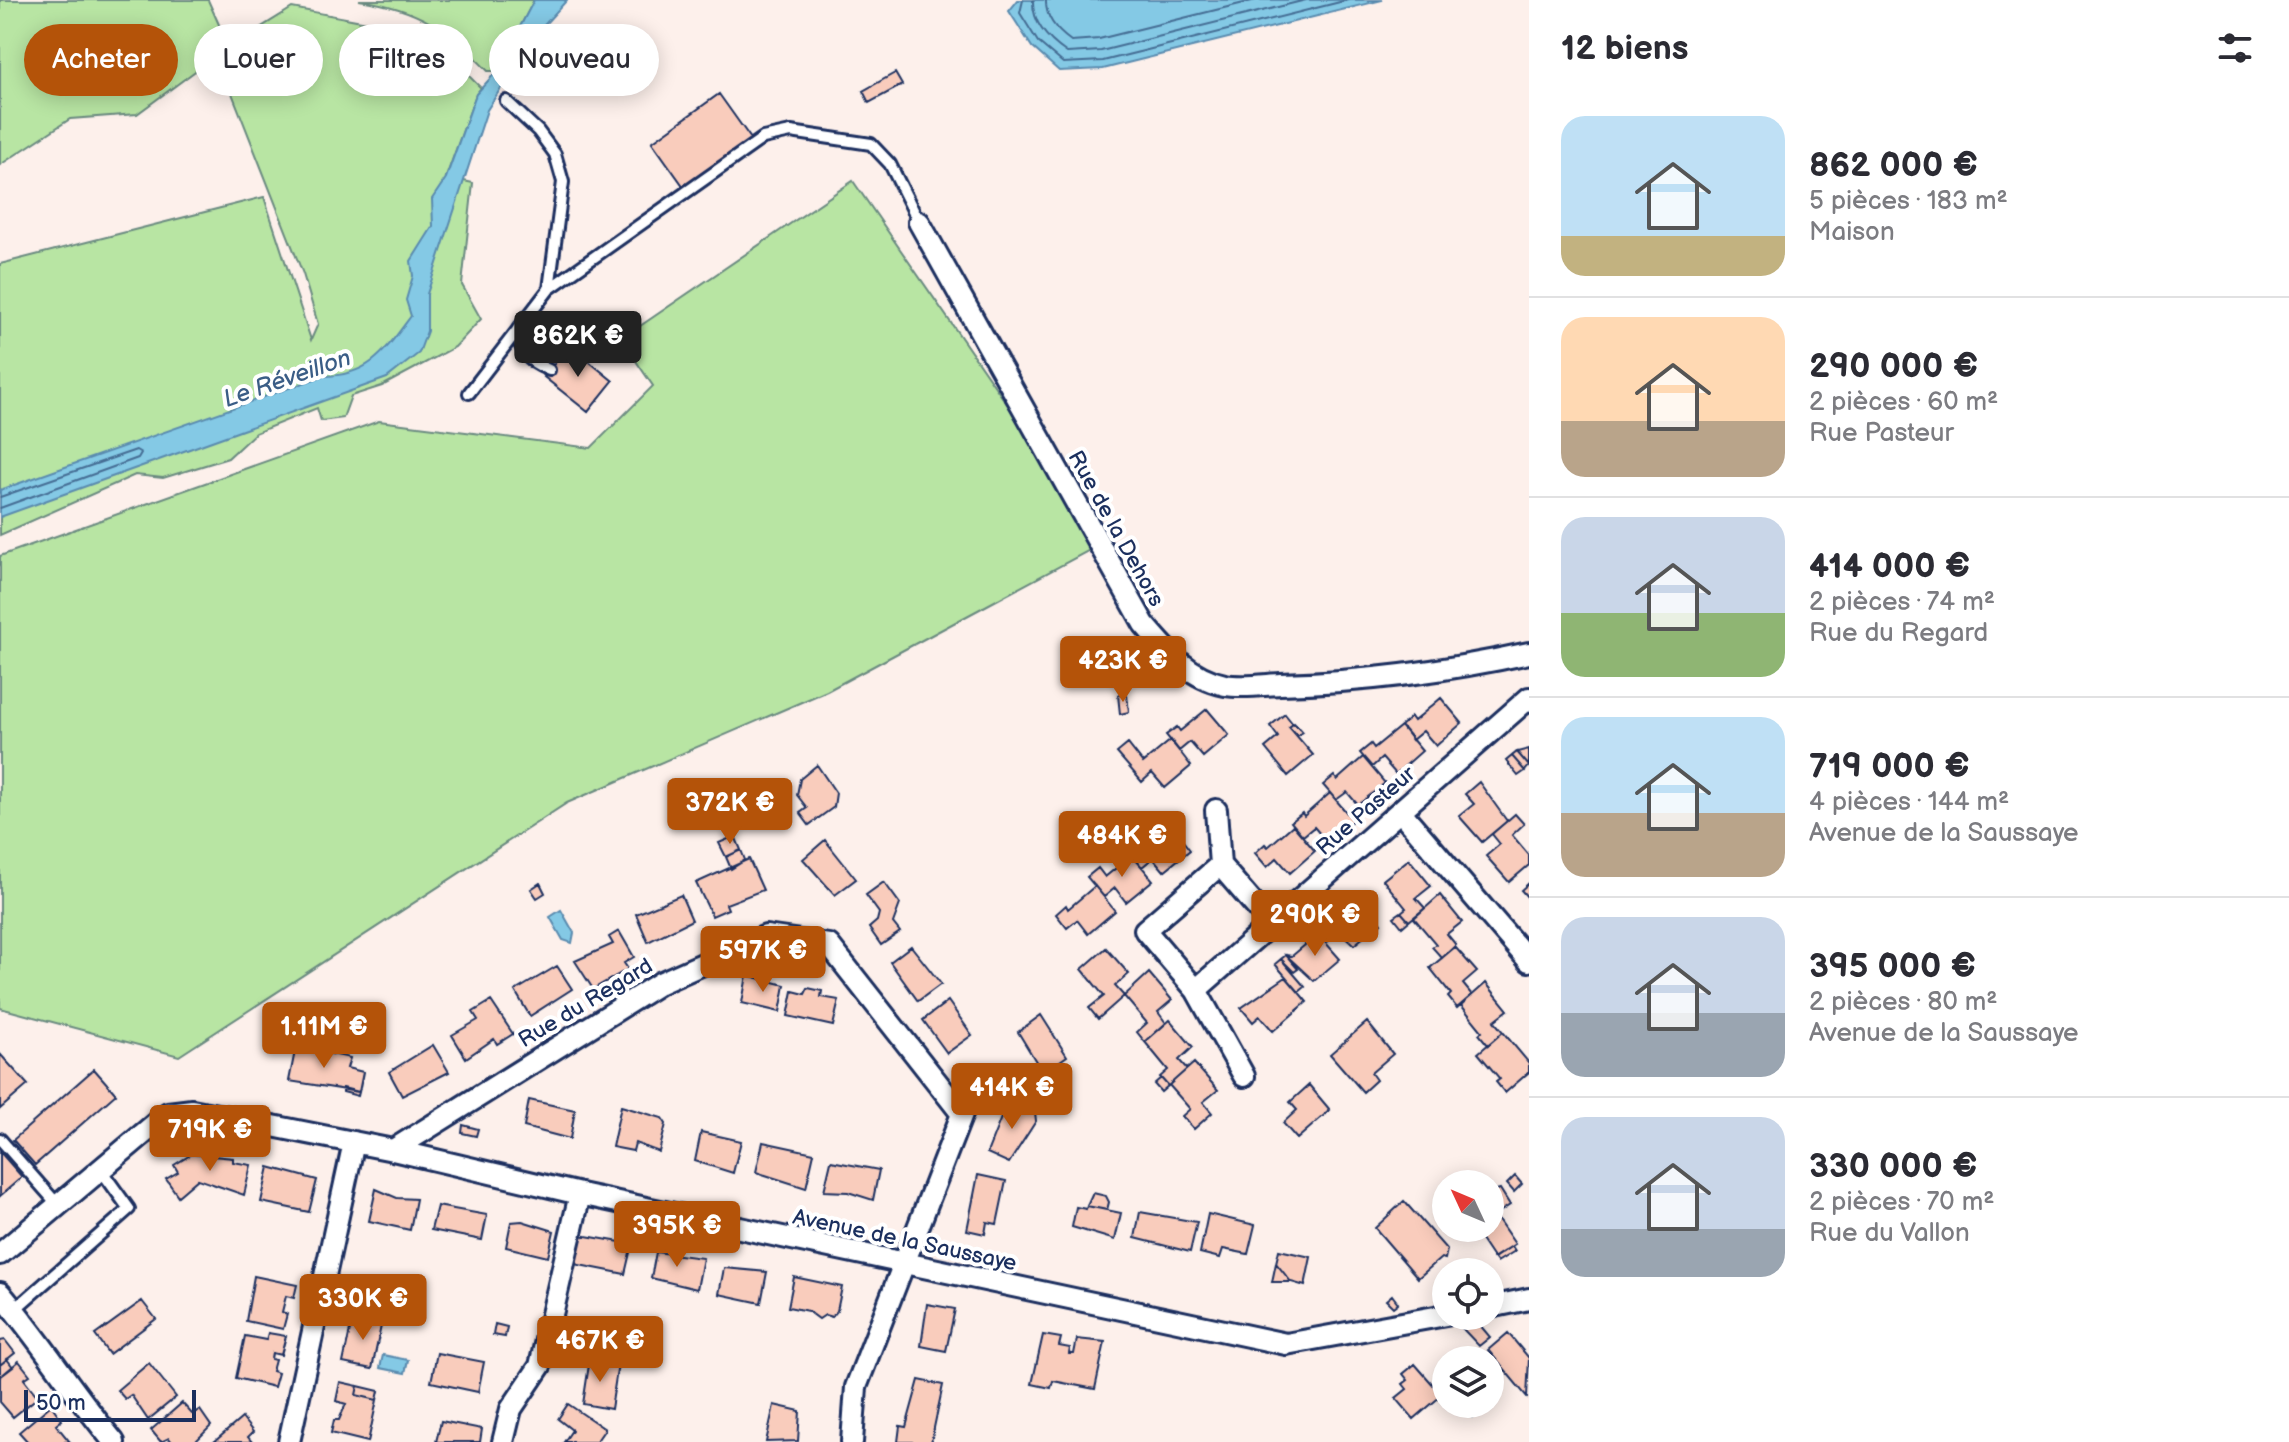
<!DOCTYPE html>
<html lang="fr">
<meta charset="utf-8">
<style>
:root{--surface:#fff;--page:#f2f2f3;--text:#2b2b33;--muted:#7c7c81;--line:#e1e1e2;--accent:#b45309}
body{margin:0;font-family:"Balsamiq Sans",sans-serif;background:var(--page);color:var(--text);height:100vh;display:flex;flex-direction:column;font-size:30px;white-space:nowrap}
*{box-sizing:border-box;margin:0}
p{font-size:26px;color:var(--muted)}
.icon{flex:none;width:44px;height:44px;fill:none;stroke:currentColor;stroke-width:2;stroke-linecap:round;stroke-linejoin:round}
.map{position:relative;flex:1;overflow:hidden}
.details{display:flex;flex-direction:column;background:var(--surface);width:760px}
.details>*{flex:none}
.guide{position:absolute;left:24px;top:24px;width:760px;height:72px;display:flex;gap:16px}
.needle{width:52px;rotate:314deg}
.tools{position:absolute;left:1432px;top:1170px;display:grid;gap:16px}
.tools a{display:grid;place-items:center;width:72px;height:72px;border-radius:50%;background:var(--surface);box-shadow:0 4px 20px #0003;font-size:40px}
.scale{position:absolute;left:24px;bottom:20px;width:172px;box-sizing:border-box;padding-left:8px;border:4px solid #1b2f5e;border-top:0;font-size:22px;line-height:28px;white-space:nowrap;color:#1b2f5e;-webkit-text-stroke:6px #fff;paint-order:stroke}
.price{position:absolute;translate:-50% -68px;padding:0 18px;border-radius:8px;background:var(--accent);color:#fff;font-size:26px;line-height:52px;filter:drop-shadow(0 2px 4px #0008)}
.price::after{content:'';position:absolute;left:50%;top:48px;width:24px;height:18px;margin-left:-12px;background:inherit;clip-path:polygon(0 0,100% 0,50% 100%)}
.price.active{background:#222;color:#fff}
ul{padding:0;list-style:none}
li{display:flex;align-items:center;gap:24px;height:200px;padding:0 32px}
li+li{border-top:2px solid var(--line)}
li span{display:grid;place-items:center;flex:none;width:224px;height:160px;border-radius:24px;color:#555}
li>.icon{margin-inline-start:auto}
span .icon{width:96px;height:96px;fill:#fffc;stroke-width:1}
li b{font-size:34px}
h2{display:flex;justify-content:space-between;align-items:center;height:96px;padding:0 32px;font-size:34px}
.tag{padding:0 28px;border-radius:36px;background:var(--surface);box-shadow:0 4px 20px #0003;font-size:28px;line-height:72px}
.tag.active{background:var(--accent);color:#fff}
main{display:flex;flex:1;min-height:0}
.map>svg:first-child{display:block}
.green{fill:#b8e5a3;stroke:#6a8a80;stroke-width:2}
.water{fill:#84c9e5;stroke:#5a8baf;stroke-width:2}
.lines{fill:none;stroke-linecap:round;stroke-linejoin:round}
.shore{stroke:#456d94;stroke-width:2}
.building{fill:#f9ccbc;stroke:#1b2f5e;stroke-width:2}
.lane-casing{stroke:#1b2f5e;stroke-width:16}
.street-casing{stroke:#1b2f5e;stroke-width:26}
.lane{stroke:#fff;stroke-width:10}
.street{stroke:#fff;stroke-width:20}
.labels{text-anchor:middle;stroke-width:8;stroke-linejoin:round;paint-order:stroke}
.street-label{font-size:22px;fill:#1b2f5e;stroke:#fff}
.water-label{font-size:24px;font-style:italic;fill:#3a5d86;stroke:#fff}
</style>
<main>
<div class="map">
<svg width="1529" height="1442" viewBox="0 0 1529 1442">
<rect width="100%" height="100%" fill="#fdf0eb"/>
<filter id="ink" filterUnits="userSpaceOnUse"><feTurbulence type="fractalNoise" baseFrequency=".0125" numOctaves="2"/><feDisplacementMap in="SourceGraphic" scale="16" xChannelSelector="R" yChannelSelector="G"/><feConvolveMatrix kernelMatrix="1 2 1 2 8 2 1 2 1" color-interpolation-filters="sRGB"/></filter>
<g filter="url(#ink)">
<path class="green" d="M0,0h208l13,29 -3,25 74,-46 118,22 37,24 34,34 -5,6 -30,83 27,6 -11,102 19,34 -26,28 -73,39 -31,10 -8,22 -22,3 -4,-13 -62,25 -27,25 -65,20 -28,-3 -135,60v-271l264,-67 47,143 7,-16 -15,-50 -86,-219 -80,59 -67,5 -70,46z
M359,0h175l-37,71h-9c-42,-43 -69,-62 -129,-71z
M853,181l250,362 -276,148 -260,112 -388,253 -179,-48v-452l379,-135 212,27 62,-62 -32,-47z"/>
<path class="water" d="M534,0h33l-32,35 -48,75 -60,184v37l-8,22 -32,25 -387,139v-27l323,-114c47,0 62,-25 88,-60l-5,-16 7,-24 -2,-15 22,-35 -1,-27 14,-21 30,-84 21,-23z
M1018,0h364l-279,69 -44,2 -27,-24 -23,-36z
M561,910l13,23 -2,10 -9,-3 -13,-23z
M383,1355l25,5 -3,13 -25,-5z"/>
<g class="lines">
<path class="shore" d="M1023,0l-3,13 18,29 25,21 40,-2 245,-61
M1033,0c-1,23 15,40 34,53l34,-2 205,-51
M1046,0c-1,18 11,31 25,41l28,-2 157,-39
M0,497l136,-47 5,3 -3,5 -138,50"/>
</g>
<path class="building" d="M895,73l7,12 -33,18 -6,-12z
M719,94l32,45 -67,48 -32,-45z
M569,345l44,36 -25,31 -44,-35z
M1118,695h9l2,17 -9,2z
M1441,698l21,25 -26,23 -13,-15 -11,9 -11,-14 10,-9 3,4z
M1207,709l22,26 -26,22 -13,-15 -11,9 -13,-16 11,-8 3,4z
M1285,714l8,10 -4,3 24,28 -25,21 -23,-28 13,-11 -8,-11z
M1294,723l8,9 -5,4 -8,-9z
M1401,726l21,25 -26,23 -14,-16 -10,9 -12,-14 11,-9 3,4z
M1171,740l20,26 -26,22 -13,-15 -10,9 -25,-29 11,-9 15,19z
M1529,749v17l-12,-14z
M1517,752l12,14 -4,5 -13,-15z
M1512,756l13,15 -7,5 -12,-15z
M1363,757l22,26 -27,22 -11,-13 -11,8 -13,-15 11,-9 3,4z
M817,765l19,28 -2,14 -25,18 -9,-12 7,-5 -10,-13 3,-16z
M1479,782l28,39 -25,21 -23,-26 15,-12 -9,-10z
M1330,793l23,27 -26,22 -13,-15 -11,9 -12,-14 11,-9 2,3z
M1515,814l9,10 -12,11 17,20v10l-20,17 -23,-26 14,-12 -8,-10z
M1170,824l20,26 -26,21 -11,-13 -11,9 -13,-15 4,-3 -5,-6 7,-6 8,9z
M1293,825l22,26 -25,22 -13,-15 -10,9 -12,-14 10,-9 3,3z
M735,836l6,14 -15,7 -7,-14z
M825,840l31,39 -21,16 -32,-36z
M741,850l4,10 -14,9 -5,-12z
M1132,855l21,25 -27,22 -11,-14 -11,9 -17,-20 11,-9 7,9z
M749,859l14,31 -37,14 2,5 -16,7 -16,-33z
M1409,859l22,27 -15,12 9,10 -16,13 -8,-9 5,-4 -23,-28z
M884,882l16,22 -7,19 7,9 -19,13 -12,-17 8,-7 2,-8 -13,-18z
M540,883l5,10 -8,5 -6,-9z
M1529,883v16l-8,-9z
M1095,886l20,25 -27,23 -11,-14 -10,8 -11,-14 10,-9 2,4z
M681,895l11,25 -44,22 -12,-28z
M1440,895l22,27 -15,12 9,11 -14,13 -10,-11 4,-3 -22,-26z
M1360,897l21,26 -27,22 -28,-26 3,-3 4,4z
M1401,912l8,9 -7,6 -8,-10z
M1326,919l12,14 -5,4 -12,-14z
M1321,923l12,14 -7,6 -12,-14z
M619,931l15,26 -10,6 4,6 -35,20 -18,-28 38,-17 -4,-7z
M1318,934l22,25 -26,22 -28,-26 6,1z
M911,946l30,38 -23,17 -28,-39z
M1455,947l22,25 -14,12 9,11 -15,13 -9,-11 3,-3 -21,-26z
M1106,948l23,26 -14,12 9,10 -26,23 -9,-11 15,-12 -22,-27z
M1286,955l12,14 -4,3 -13,-13z
M1281,959l24,28 -6,5 -24,-28z
M557,966l15,23 -42,27 -15,-25z
M1149,973l23,27 -14,12 8,11 -21,19 -8,-10 10,-9 -23,-27z
M747,975l38,10 -5,27 -38,-9z
M1286,977l21,25 -34,29 -13,-15 -7,6 -12,-14z
M1486,983l22,27 -14,11 9,11 -15,13 -9,-11 3,-3 -21,-26z
M808,988l14,3 -1,6 18,3 -6,26 -45,-10 5,-25 12,3z
M491,1001l22,33 -16,10 -3,-5 -28,19 -14,-23 26,-15 -5,-8z
M948,1001l24,34 -25,18 -24,-33z
M1041,1015l26,41 -24,17 -25,-41z
M1170,1020l23,27 -14,13 8,9 -19,17 -8,-9 8,-7 -23,-28z
M1367,1022l26,32 -22,19 5,7 -13,12 -33,-38z
M1503,1032l26,31v9l-24,21 -9,-11 4,-3 -22,-26z
M433,1045l16,27 -47,24 -13,-24z
M296,1046l54,12 -3,10 16,4 -4,20 -70,-11z
M0,1054l28,31 -28,24z
M1194,1063l24,27 -15,12 9,11 -18,16 -12,-13 8,-7 -21,-24z
M94,1069l22,25 -81,71 -22,-25z
M1161,1078l7,8 -7,6 -7,-8z
M1309,1085l21,25 -33,29 -14,-16 14,-13 -7,-8z
M343,1088l16,4 -1,4 -15,-4z
M529,1100l46,10 -5,29 -46,-12z
M1008,1100l27,12 1,9 -27,42 -22,-10z
M621,1106l41,12 4,6 -7,28 -24,-9 -2,8 -21,-4z
M463,1125l15,4 -2,7 -14,-3z
M701,1132l40,9 -8,32 -38,-12z
M763,1142l51,11 -8,35 -50,-16z
M0,1152l22,25 -22,19z
M192,1154l41,4v4l18,3 -7,30 -46,-16 -20,17 -12,-17 12,-7 -4,-7z
M831,1161l48,9 -6,30 -25,-8 -24,-1z
M269,1167l48,13 -8,32 -48,-10z
M978,1175l28,6 -9,43 -10,-2 -2,12 -18,-4z
M1515,1176l7,8 -8,8 -7,-8z
M376,1189l21,9 19,1 -6,31 -41,-9z
M1500,1189l10,16 -15,10 20,29 -22,14 -20,-30h17v-36z
M1093,1193l13,3 3,6 -2,8 -20,-4z
M1404,1201l43,49 -2,9 -4,-1 -23,20 -43,-50z
M437,1206l50,9 -5,25 -51,-10z
M1087,1206l34,7 -6,27 -43,-13 4,-20 10,2z
M1140,1212l57,10 -7,30 -55,-14z
M1208,1214l47,11 -7,29 -25,-5 -3,9 -20,-5z
M522,1221l32,10 -6,26 -42,-10 5,-25z
M580,1235l52,9 -7,30 -51,-10z
M1512,1246l3,5 -18,11 -3,-4z
M1279,1250l32,7 -6,29 -14,-4 -15,-19z
M656,1252l47,6 -6,31 -46,-11z
M1276,1263l15,19h-19z
M724,1268l43,4 -6,31 -42,-9z
M254,1276l43,9 -3,13 -8,-2 -4,16 5,2 -4,15 -37,-8z
M794,1277l48,10 -5,24 -5,6 -7,-2 -6,4 -11,-8 -20,-4z
M1392,1295l6,8 -5,4 -7,-7z
M142,1301l14,18 -47,35 -14,-19z
M927,1304l28,5 -9,42 -25,-5z
M353,1316l29,5 -10,48 -29,-6z
M495,1324l12,3 -2,10 -12,-2z
M1479,1324l11,13 -11,9 -17,-18z
M268,1333l18,3 -5,19 -9,-2 -1,6 4,1 -3,11 6,2 -4,14 -38,-9 9,-42 21,4z
M1508,1333l21,25 -2,39 -39,-47z
M1043,1335l18,3 -2,8 11,2 -1,6h5l3,-15 28,3 -10,47 -42,-8 -2,7 -19,-4z
M5,1340l10,13 -15,12v-24z
M437,1353l47,9 -6,30 -47,-10z
M590,1358l28,6 -7,45 -28,-5z
M7,1359l6,8 -13,10v-12z
M19,1361l11,14 -6,4 14,18 -25,20 -13,-15v-25z
M149,1363l27,34 -28,23 -17,-25 -6,4 -8,-9z
M1415,1364l27,31 -28,24 -18,-21 11,-9 -4,-5 5,-4 -5,-6z
M1490,1379l11,12 -11,11z
M919,1380l24,5 -12,57h-33l2,-16 6,1z
M340,1382l18,4 -2,9 21,5 -9,42 -37,-9 3,-13h5l7,-16 -10,-3z
M358,1386l21,5 -2,9 -21,-5z
M182,1403l10,11 8,-4 11,16 -16,16h-23l-3,-4 -8,4 -10,-12z
M568,1404l37,25 -9,13h-32l8,-12 -14,-11z
M1461,1404h27l-15,13z
M51,1405l11,15 -6,5 14,17h-42l-9,-10z
M774,1405l26,6 -2,30 -32,1z
M242,1418l11,14 -5,5 4,5h-38z
M441,1421l41,8 -2,13h-44z"/>
<g class="lines">
<g class="lane-casing">
<path id="lane" d="M549,289l214,-151 28,-6 80,12 19,20 29,58
M518,329c1,24 10,32 31,41
M469,393l80,-104 14,-107 -8,-28 -17,-23 -32,-30
M0,1139l58,66
M14,1310l115,-101 -28,-39"/>
</g>
<g class="street-casing">
<path id="street" d="M919,222l225,402c23,27 45,54 81,61 17,3 38,0 55,-1 85,-2 167,-13 249,-31
M1216,810l4,55
M1401,812l128,149
M1196,990l333,-292
M1244,1076l-48,-86 -51,-60 75,-65 51,59
M393,1150l267,-167 106,-47 63,9 133,169 -106,273 -4,55
M0,1254l168,-141 24,-3 201,40 187,44 706,150 160,-29
M0,1293c41,48 74,101 114,149
M1490,1307l39,-8
M289,1442l65,-300
M503,1442l8,-33 29,-43 40,-172"/>
</g>
<use href="#lane" class="lane"/>
<use href="#street" class="street"/>
</g>
</g>
<g class="labels">
<g class="street-label">
<text transform="translate(1117 528) rotate(61)" y="8">Rue de la Dehors</text>
<text transform="translate(1365 810) rotate(-41)" y="8">Rue Pasteur</text>
<text transform="translate(585 1002) rotate(-31)" y="8">Rue du Regard</text>
<text transform="translate(905 1239) rotate(12)" y="8">Avenue de la Saussaye</text>
</g>
<g class="water-label">
<text transform="translate(287 378) rotate(-19)" y="8">Le Réveillon</text>
</g>
</g>
</svg>
<div class="tools">
<a><svg class="needle" viewBox="-14 -14 28 28"><path d="M0-13l5 13h-10z" fill="#e53935"/><path d="M0 13l5-13h-10z" fill="#7c7c81"/></svg></a>
<a><svg class="icon" aria-label="locate" viewBox="0 0 24 24"><circle cx="12" cy="12" r="6"/><path d="M12 2v4M12 18v4M2 12h4M18 12h4"/></svg></a>
<a><svg class="icon" aria-label="layers" viewBox="0 0 24 24"><path d="M12 4l9 5-9 5-9-5zM3 14l9 5 9-5"/></svg></a>
</div>
<div class="scale">50 m</div>
<b class="price active" style="left:578px;top:379px">862K €</b>
<b class="price" style="left:1123px;top:704px">423K €</b>
<b class="price" style="left:730px;top:846px">372K €</b>
<b class="price" style="left:1122px;top:879px">484K €</b>
<b class="price" style="left:1315px;top:958px">290K €</b>
<b class="price" style="left:763px;top:994px">597K €</b>
<b class="price" style="left:324px;top:1070px">1.11M €</b>
<b class="price" style="left:1012px;top:1131px">414K €</b>
<b class="price" style="left:210px;top:1173px">719K €</b>
<b class="price" style="left:677px;top:1269px">395K €</b>
<b class="price" style="left:363px;top:1342px">330K €</b>
<b class="price" style="left:600px;top:1384px">467K €</b>
<div class="guide">
<a class="tag active">Acheter</a>
<a class="tag">Louer</a>
<a class="tag">Filtres</a>
<a class="tag">Nouveau</a>
</div>
</div>
<section class="details">
<h2>12 biens<svg class="icon" aria-label="filters" viewBox="0 0 24 24"><path d="M4 7h16M4 17h16"/><circle cx="9" cy="7" r="2"/><circle cx="15" cy="17" r="2"/></svg></h2>
<ul>
<li><span style="background:linear-gradient(#bfe0f5 75%,#c2b280 0)"><svg class="icon" aria-label="home" viewBox="0 0 24 24"><path d="M3 11l9-7 9 7M6 9v11h12V9"/></svg></span><div><b>862 000 €</b><p>5 pièces · 183 m²</p><p>Maison</p></div></li>
<li><span style="background:linear-gradient(#ffd9b3 65%,#b9a48a 0)"><svg class="icon" aria-label="home" viewBox="0 0 24 24"><path d="M3 11l9-7 9 7M6 9v11h12V9"/></svg></span><div><b>290 000 €</b><p>2 pièces · 60 m²</p><p>Rue Pasteur</p></div></li>
<li><span style="background:linear-gradient(#c9d6e8 60%,#8fb573 0)"><svg class="icon" aria-label="home" viewBox="0 0 24 24"><path d="M3 11l9-7 9 7M6 9v11h12V9"/></svg></span><div><b>414 000 €</b><p>2 pièces · 74 m²</p><p>Rue du Regard</p></div></li>
<li><span style="background:linear-gradient(#bfe0f5 60%,#b9a48a 0)"><svg class="icon" aria-label="home" viewBox="0 0 24 24"><path d="M3 11l9-7 9 7M6 9v11h12V9"/></svg></span><div><b>719 000 €</b><p>4 pièces · 144 m²</p><p>Avenue de la Saussaye</p></div></li>
<li><span style="background:linear-gradient(#c9d6e8 60%,#9aa5b1 0)"><svg class="icon" aria-label="home" viewBox="0 0 24 24"><path d="M3 11l9-7 9 7M6 9v11h12V9"/></svg></span><div><b>395 000 €</b><p>2 pièces · 80 m²</p><p>Avenue de la Saussaye</p></div></li>
<li><span style="background:linear-gradient(#c9d6e8 70%,#9aa5b1 0)"><svg class="icon" aria-label="home" viewBox="0 0 24 24"><path d="M3 11l9-7 9 7M6 9v11h12V9"/></svg></span><div><b>330 000 €</b><p>2 pièces · 70 m²</p><p>Rue du Vallon</p></div></li>
</ul>
</section>
</main>
